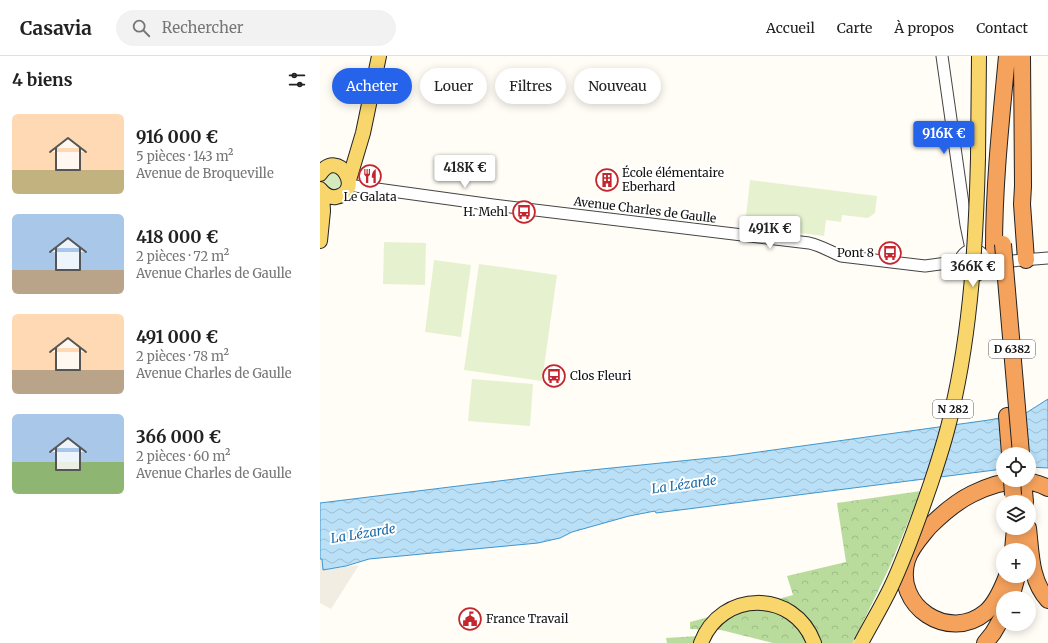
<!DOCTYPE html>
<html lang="fr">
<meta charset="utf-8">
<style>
:root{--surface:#fff;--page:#f2f2f2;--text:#222;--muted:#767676;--line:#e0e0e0;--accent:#2563eb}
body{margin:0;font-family:Merriweather,serif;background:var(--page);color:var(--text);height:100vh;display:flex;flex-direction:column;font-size:15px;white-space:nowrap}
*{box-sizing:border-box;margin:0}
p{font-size:13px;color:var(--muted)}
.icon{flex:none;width:22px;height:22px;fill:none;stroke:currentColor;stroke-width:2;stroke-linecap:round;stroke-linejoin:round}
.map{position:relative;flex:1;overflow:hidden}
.side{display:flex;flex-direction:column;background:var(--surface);width:320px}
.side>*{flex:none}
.banner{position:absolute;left:12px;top:12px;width:380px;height:36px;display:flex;gap:8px}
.fabs{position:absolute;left:676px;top:391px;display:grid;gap:8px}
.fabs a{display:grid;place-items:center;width:40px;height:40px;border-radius:50%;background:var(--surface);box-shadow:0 2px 10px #0003;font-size:20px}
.price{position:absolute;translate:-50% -34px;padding:0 9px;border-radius:4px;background:#fff;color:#222;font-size:13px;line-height:26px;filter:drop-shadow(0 1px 2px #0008)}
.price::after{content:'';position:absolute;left:50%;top:24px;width:12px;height:9px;margin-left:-6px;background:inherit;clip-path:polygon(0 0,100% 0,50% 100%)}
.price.selected{background:var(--accent);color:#fff}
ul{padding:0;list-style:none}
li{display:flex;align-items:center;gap:12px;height:100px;padding:0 12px}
li span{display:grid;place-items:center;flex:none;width:112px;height:80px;border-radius:6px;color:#555}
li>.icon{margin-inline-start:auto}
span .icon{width:48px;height:48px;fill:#fffc;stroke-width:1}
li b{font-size:17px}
h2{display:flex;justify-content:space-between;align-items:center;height:48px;padding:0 12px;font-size:17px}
.chip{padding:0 14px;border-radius:18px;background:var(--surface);box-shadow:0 2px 10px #0003;font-size:14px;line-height:36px}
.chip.selected{background:var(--accent);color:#fff}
header{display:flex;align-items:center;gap:24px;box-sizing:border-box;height:56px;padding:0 20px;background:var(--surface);border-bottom:1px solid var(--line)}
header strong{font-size:19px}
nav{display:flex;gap:22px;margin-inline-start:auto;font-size:14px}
.search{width:280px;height:36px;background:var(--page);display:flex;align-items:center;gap:10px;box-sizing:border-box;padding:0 14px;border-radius:22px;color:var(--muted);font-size:15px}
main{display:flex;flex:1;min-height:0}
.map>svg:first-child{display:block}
.grass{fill:#d5ebbd}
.forest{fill:url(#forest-crowns)}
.pitch{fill:#e6f2cf}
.plaza{fill:#f1ede2}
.water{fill:url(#water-waves);stroke:#3f96cf}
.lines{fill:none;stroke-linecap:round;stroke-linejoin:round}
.minor-casing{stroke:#444;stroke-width:13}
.major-casing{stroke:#222;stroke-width:16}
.highway-casing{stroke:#222;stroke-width:18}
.minor{stroke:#fff;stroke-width:11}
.major{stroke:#f9d66b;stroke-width:14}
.highway{stroke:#f5a25d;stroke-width:16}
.major-bridge-casing{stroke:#222;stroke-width:16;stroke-linecap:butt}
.highway-bridge-casing{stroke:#222;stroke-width:18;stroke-linecap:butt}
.major-bridge{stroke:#f9d66b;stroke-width:14}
.highway-bridge{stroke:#f5a25d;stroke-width:16}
.labels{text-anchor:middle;stroke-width:4;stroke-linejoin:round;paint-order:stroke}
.shield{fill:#fff;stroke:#585858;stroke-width:1}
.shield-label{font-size:11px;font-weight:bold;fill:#111}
.poi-label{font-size:12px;fill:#111;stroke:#fff;text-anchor:start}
.street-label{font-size:12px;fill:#111;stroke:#fff}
.water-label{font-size:13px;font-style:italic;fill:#1768a6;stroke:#fff}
</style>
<header>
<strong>Casavia</strong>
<div class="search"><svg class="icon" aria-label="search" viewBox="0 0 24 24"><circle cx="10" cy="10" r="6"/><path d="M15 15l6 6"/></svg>Rechercher</div>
<nav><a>Accueil</a><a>Carte</a><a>À propos</a><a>Contact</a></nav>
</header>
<main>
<section class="side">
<h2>4 biens<svg class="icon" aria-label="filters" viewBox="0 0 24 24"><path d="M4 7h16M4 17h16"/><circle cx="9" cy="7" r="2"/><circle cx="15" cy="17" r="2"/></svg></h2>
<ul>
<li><span style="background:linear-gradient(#ffd9b3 70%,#c2b280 0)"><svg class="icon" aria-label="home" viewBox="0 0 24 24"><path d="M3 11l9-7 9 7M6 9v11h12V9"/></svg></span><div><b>916 000 €</b><p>5 pièces · 143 m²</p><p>Avenue de Broqueville</p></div></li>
<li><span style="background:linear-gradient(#a9c7e8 70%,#b9a48a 0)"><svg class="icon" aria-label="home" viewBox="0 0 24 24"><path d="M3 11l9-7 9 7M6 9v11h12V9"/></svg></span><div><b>418 000 €</b><p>2 pièces · 72 m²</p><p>Avenue Charles de Gaulle</p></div></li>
<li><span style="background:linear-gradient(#ffd9b3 70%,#b9a48a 0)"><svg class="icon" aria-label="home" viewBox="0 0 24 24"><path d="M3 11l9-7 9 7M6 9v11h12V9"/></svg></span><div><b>491 000 €</b><p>2 pièces · 78 m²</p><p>Avenue Charles de Gaulle</p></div></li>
<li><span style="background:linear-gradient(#a9c7e8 60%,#8fb573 0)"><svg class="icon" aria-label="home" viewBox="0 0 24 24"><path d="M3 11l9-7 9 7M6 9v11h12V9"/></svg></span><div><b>366 000 €</b><p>2 pièces · 60 m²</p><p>Avenue Charles de Gaulle</p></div></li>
</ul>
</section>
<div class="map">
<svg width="728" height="587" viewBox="0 0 728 587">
<defs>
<pattern id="forest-crowns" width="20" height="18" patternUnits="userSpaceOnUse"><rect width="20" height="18" fill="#b9dc9c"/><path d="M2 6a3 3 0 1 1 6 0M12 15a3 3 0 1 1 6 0" fill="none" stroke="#9ebc85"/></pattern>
<pattern id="water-waves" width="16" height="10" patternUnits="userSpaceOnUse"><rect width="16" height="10" fill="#b9e0f7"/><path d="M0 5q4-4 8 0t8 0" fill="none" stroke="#9ebfd3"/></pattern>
</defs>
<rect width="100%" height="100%" fill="#fffdf5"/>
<path class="grass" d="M13,115l8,3 3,11 -9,8 -12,-7v-8z"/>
<path class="forest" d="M601,435l-31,75 -37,77h-80l-52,-13 -31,-1v-7l103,-27 -6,-19 59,-14 -9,-59z
M378,580l-2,7h-29l-1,-5z"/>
<path class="pitch" d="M430,124l127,16 -2,17 -7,5 -26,-3 -1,7 -15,-2 -2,16 -79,-10z
M64,186l42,1 -1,42 -42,-1z
M114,204l37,5 -10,72 -36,-5z
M159,208l78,11 -15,106 -78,-11z
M152,323l61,5 -3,42 -62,-5z"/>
<path class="plaza" d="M0,503h2l1,11 36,-5 -28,44 -11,-6z"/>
<path class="water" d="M728,343v69l-19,-1v-13h-26v15l-347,44 -1,-2 -26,5 -57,16 -12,6 -22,5 -169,16 -23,7 -23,4 -1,-11h-2v-56l252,-31 158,-16 259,-36 37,-7z"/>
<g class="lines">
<g class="minor-casing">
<path id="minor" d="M622,0l24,169 5,24
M28,129l145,20 316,38c13,3 20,8 32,13l84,10 22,-3 13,-1
M640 207a13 13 0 1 1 26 0a13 13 0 1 1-26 0Z
M666,207l62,-5"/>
</g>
<g class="major-casing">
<path id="major" d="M658,102l1,-102
M0,118c18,-27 45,17 16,23 -7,1 -12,-3 -16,-8
M29,124l14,-47 16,-77
M0,185l3,-30 -1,-19
M381,587c20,-53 93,-54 113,0"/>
</g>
<g class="highway-casing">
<path id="highway" d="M702,0l1,130 -1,18 4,56
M674,192c0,-65 7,-128 13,-192
M687,360l3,38
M704,435l1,11
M708,472c3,25 2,52 20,72
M693,494l2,-22
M687,520c-5,13 -11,27 -21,36 -37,31 -93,-6 -79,-52 4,-13 14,-23 22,-33 13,-13 27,-25 43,-33 24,-12 52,-19 76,-6
M691,542l6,-22
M665,587l8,-10 10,-17"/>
</g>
<use href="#minor" class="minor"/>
<use href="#major" class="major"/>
<use href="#highway" class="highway"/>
<g class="major-bridge-casing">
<path id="major-bridge" d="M541,587c10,-19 21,-37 30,-56 16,-34 28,-69 40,-104 8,-24 16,-48 21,-73 19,-81 24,-169 26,-252"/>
</g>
<g class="highway-bridge-casing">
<path id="highway-bridge" d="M683,188l18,210
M692,424l1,15"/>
</g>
<use href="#major-bridge" class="major-bridge"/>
<use href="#highway-bridge" class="highway-bridge"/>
</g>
<defs>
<g id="restaurant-ring" transform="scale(1.15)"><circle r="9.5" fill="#fff" stroke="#c4262e" stroke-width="1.5"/><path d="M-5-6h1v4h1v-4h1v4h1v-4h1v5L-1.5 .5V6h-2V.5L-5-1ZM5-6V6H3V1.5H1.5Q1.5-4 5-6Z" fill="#c4262e"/></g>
<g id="building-ring" transform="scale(1.15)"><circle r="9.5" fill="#fff" stroke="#c4262e" stroke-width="1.5"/><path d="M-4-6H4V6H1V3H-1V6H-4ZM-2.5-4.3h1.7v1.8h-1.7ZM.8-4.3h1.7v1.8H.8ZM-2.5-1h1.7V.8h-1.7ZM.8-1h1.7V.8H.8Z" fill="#c4262e"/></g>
<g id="bus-ring" transform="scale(1.15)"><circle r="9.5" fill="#fff" stroke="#c4262e" stroke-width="1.5"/><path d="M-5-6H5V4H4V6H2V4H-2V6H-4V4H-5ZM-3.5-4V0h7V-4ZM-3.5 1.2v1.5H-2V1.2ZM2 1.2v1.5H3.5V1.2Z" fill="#c4262e"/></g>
<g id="civic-ring" transform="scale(1.15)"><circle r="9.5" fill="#fff" stroke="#c4262e" stroke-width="1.5"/><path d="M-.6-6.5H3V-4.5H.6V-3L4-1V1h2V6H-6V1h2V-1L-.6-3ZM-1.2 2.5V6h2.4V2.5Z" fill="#c4262e"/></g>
</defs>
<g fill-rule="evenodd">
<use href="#restaurant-ring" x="50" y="120"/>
<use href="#building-ring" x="287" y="124"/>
<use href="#bus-ring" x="204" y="156"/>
<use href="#bus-ring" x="570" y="197"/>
<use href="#bus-ring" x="234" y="320"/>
<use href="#civic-ring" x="150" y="563"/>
</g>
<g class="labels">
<g class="shield">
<rect x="669" y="284" width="46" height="18" rx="3"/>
<rect x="613" y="344" width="40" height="18" rx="3"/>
</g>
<g class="shield-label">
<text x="692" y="297">D 6382</text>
<text x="633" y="357">N 282</text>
</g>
<g class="poi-label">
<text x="302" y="121">École élémentaire<tspan x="302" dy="14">Eberhard</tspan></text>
<text x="50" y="145" text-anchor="middle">Le Galata</text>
<text x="188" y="160" text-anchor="end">H. Mehl</text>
<text x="554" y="201" text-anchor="end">Pont 8</text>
<text x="250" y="324">Clos Fleuri</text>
<text x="166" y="567">France Travail</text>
</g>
<g class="street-label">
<text transform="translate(325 154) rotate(7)" y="4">Avenue Charles de Gaulle</text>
</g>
<g class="water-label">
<text transform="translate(364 428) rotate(-8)" y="5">La Lézarde</text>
<text transform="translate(43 477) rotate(-9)" y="5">La Lézarde</text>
</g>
</g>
</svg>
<div class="fabs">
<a><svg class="icon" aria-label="locate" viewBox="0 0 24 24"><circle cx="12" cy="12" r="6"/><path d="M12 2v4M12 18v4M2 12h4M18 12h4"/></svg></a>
<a><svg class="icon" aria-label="layers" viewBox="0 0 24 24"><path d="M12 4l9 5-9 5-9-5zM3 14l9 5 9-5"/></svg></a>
<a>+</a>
<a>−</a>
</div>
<b class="price selected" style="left:624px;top:99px">916K €</b>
<b class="price" style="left:145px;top:133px">418K €</b>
<b class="price" style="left:450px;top:194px">491K €</b>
<b class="price" style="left:653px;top:232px">366K €</b>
<div class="banner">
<a class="chip selected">Acheter</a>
<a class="chip">Louer</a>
<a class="chip">Filtres</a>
<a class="chip">Nouveau</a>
</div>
</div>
</main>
